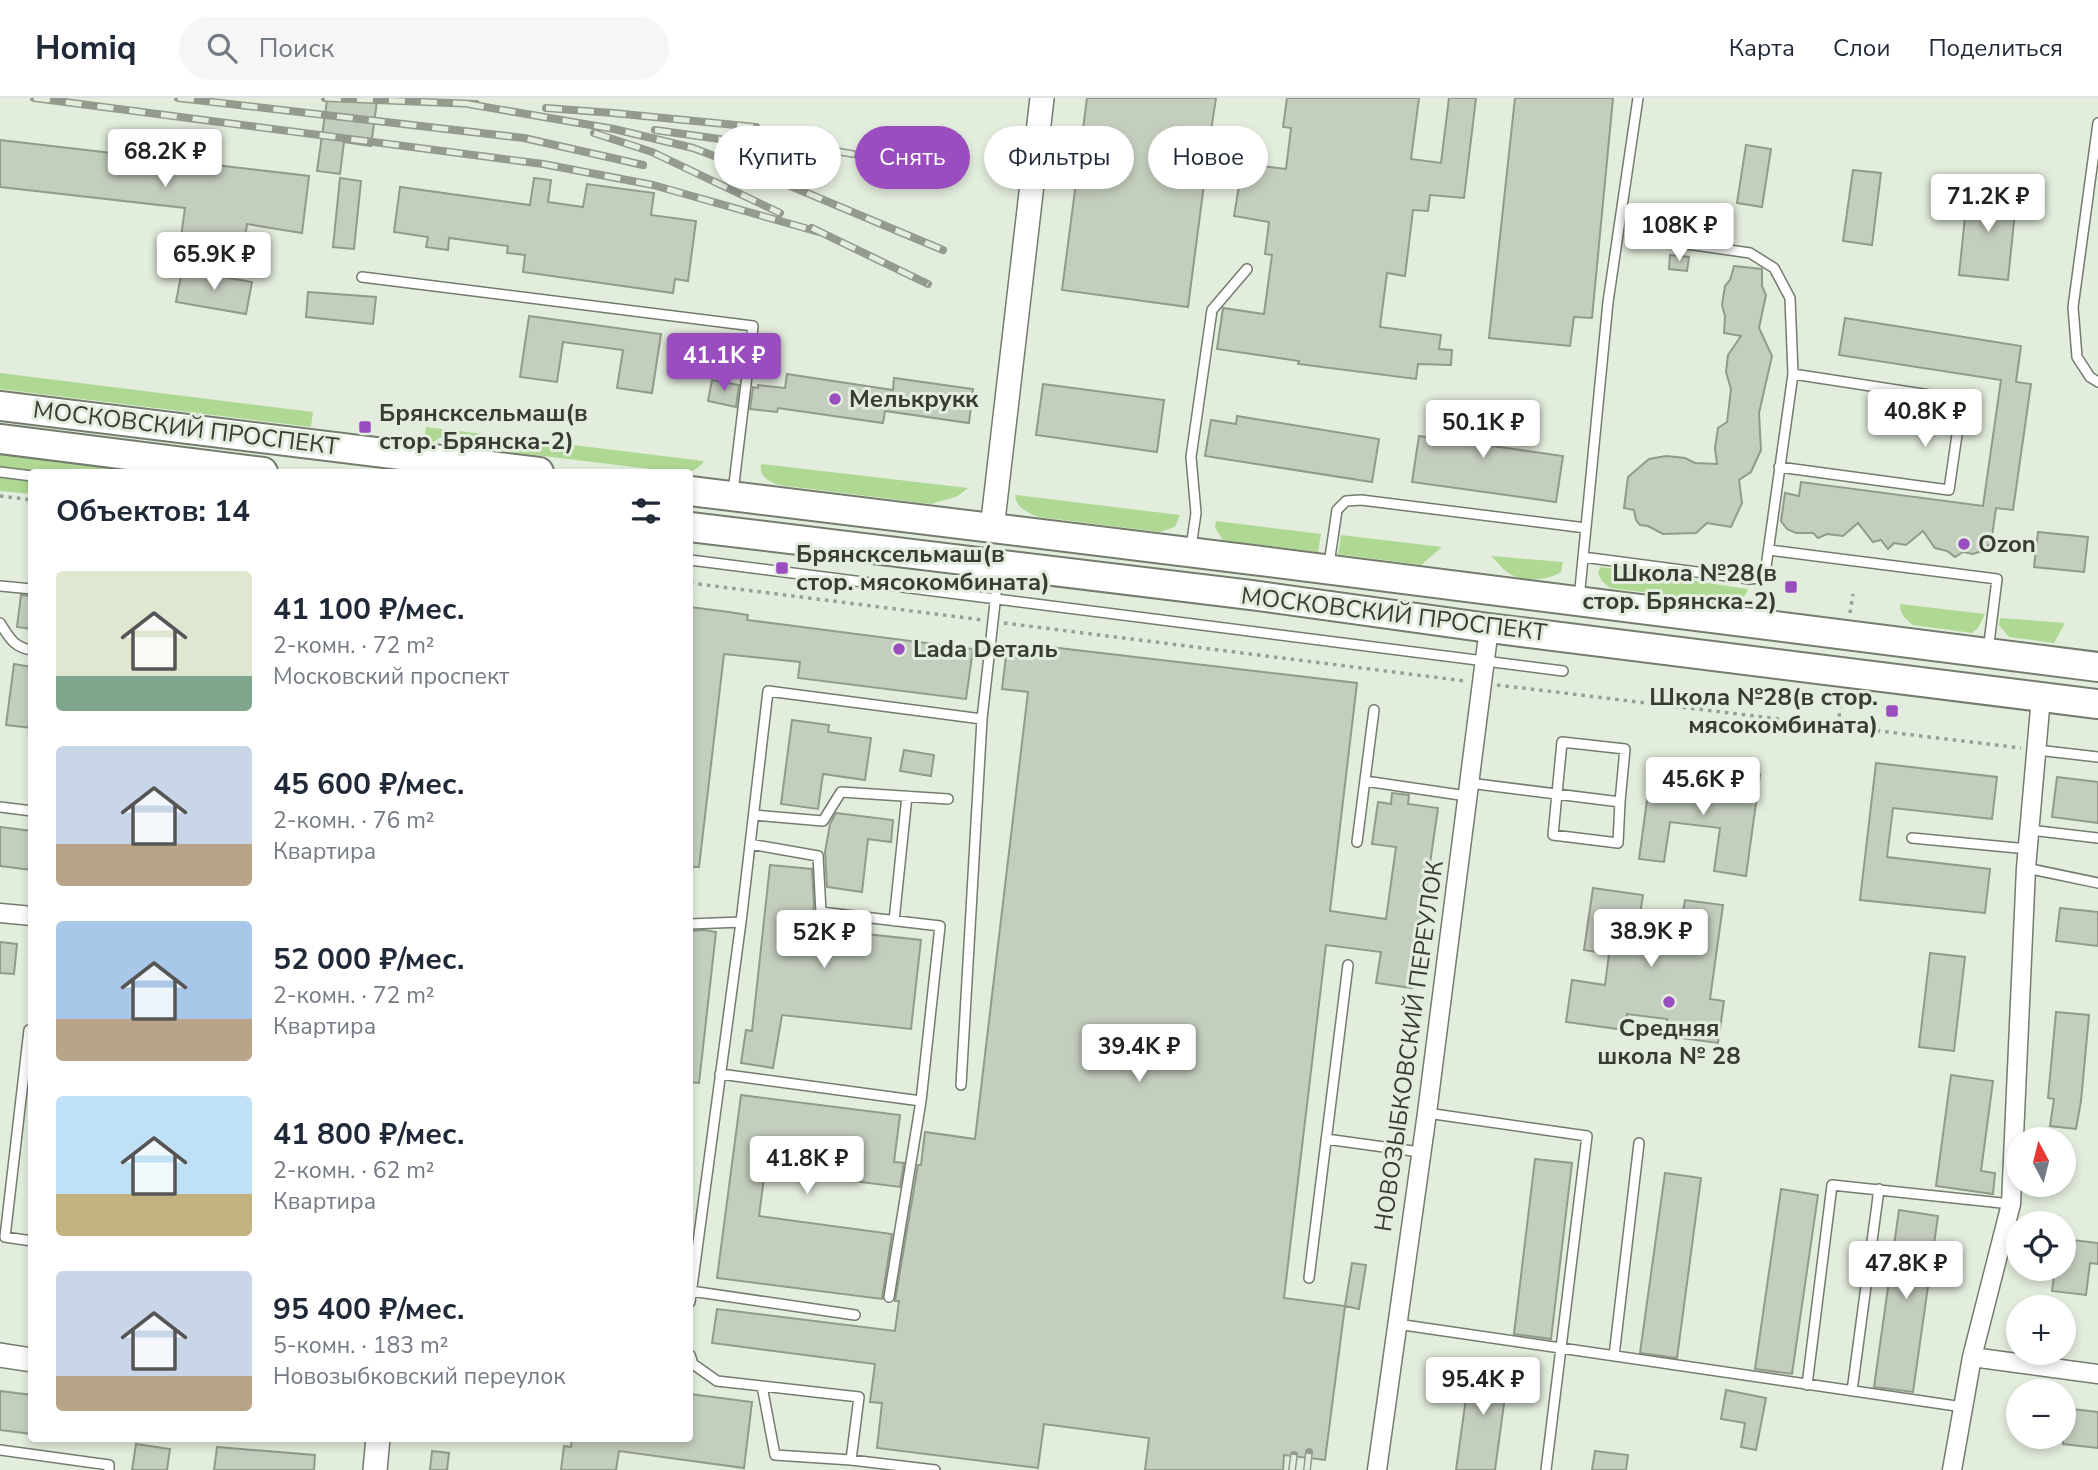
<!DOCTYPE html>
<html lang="ru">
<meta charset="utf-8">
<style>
:root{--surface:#fff;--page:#f6f6f7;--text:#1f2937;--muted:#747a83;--line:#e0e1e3;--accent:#994dbe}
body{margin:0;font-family:"Nunito Sans",sans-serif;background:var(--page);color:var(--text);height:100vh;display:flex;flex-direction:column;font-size:26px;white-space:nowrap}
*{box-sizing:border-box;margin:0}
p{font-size:23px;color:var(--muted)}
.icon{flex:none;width:38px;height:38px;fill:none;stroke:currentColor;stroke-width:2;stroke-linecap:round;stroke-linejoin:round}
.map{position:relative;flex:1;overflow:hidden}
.side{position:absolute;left:28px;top:371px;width:665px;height:973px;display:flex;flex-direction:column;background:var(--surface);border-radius:7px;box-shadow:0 4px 10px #0003}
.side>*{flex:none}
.banner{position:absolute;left:714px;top:28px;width:665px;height:63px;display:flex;gap:14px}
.needle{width:46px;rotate:353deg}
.fabs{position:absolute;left:2006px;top:1029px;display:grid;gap:14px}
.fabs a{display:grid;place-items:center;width:70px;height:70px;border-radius:50%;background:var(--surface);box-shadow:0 4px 10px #0003;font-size:35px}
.price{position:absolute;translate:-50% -60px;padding:0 16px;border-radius:7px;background:#fff;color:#222;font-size:23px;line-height:46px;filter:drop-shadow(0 2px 4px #0008)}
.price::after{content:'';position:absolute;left:50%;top:42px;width:21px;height:16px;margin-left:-10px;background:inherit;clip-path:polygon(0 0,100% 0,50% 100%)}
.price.selected{background:var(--accent);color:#fff}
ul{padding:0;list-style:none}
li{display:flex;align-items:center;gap:21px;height:175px;padding:0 28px}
li span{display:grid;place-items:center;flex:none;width:196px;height:140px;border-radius:7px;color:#555}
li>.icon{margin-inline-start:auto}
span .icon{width:84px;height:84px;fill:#fffc;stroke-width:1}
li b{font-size:30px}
h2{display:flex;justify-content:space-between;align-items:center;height:84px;padding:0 28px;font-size:30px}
.chip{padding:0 24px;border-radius:32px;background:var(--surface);box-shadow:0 4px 10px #0003;font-size:24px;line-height:63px}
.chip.selected{background:var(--accent);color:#fff}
header{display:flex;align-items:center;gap:42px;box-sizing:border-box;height:98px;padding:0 35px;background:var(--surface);border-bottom:2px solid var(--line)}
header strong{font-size:33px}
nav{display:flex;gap:38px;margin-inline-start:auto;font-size:24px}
.search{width:490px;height:63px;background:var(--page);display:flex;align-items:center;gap:18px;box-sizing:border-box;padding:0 24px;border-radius:38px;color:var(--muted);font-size:26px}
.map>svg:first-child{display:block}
.green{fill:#afd893}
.building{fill:#c4cebe;stroke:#919a8b;stroke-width:2}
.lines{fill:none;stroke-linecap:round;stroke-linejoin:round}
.service-casing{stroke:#737c6d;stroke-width:12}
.minor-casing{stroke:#737c6d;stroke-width:21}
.tertiary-casing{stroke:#737c6d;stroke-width:26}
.primary-casing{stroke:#737c6d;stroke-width:32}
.path{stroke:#989f93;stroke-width:3.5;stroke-dasharray:3.5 5;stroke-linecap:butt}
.service{stroke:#fff;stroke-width:9}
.minor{stroke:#fff;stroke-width:18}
.tertiary{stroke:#fff;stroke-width:23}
.primary{stroke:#fff;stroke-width:28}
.rail-casing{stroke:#939a8e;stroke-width:8}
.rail{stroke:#e3eddd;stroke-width:5;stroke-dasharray:16;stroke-linecap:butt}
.poi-dot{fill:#994dbe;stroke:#e3eddd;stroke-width:2.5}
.labels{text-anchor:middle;stroke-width:6;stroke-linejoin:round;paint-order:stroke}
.poi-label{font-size:24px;font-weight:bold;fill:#383c35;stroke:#e3eddd;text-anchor:start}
.street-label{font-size:24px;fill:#383c35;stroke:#e3eddd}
</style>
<header>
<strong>Homiq</strong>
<div class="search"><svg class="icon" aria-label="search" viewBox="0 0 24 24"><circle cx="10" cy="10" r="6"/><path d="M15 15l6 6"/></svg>Поиск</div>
<nav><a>Карта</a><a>Слои</a><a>Поделиться</a></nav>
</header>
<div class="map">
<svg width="2098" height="1372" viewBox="0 0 2098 1372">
<rect width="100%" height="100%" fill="#e3eddd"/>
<path class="green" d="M0,275l313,39 -2,15 -311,-38z
M426,329l278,34c-7,11 -17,12 -29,11l-165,-20 -15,-12 -48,-6 -14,8 -9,-1z
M0,355l163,19h-131l-1,22 -31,-3z
M761,366l207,24 -10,8 -27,8 -152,-19c-11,-4 -20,-8 -18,-21z
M1015,397l165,20 -5,12 -15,5 -121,-15c-11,-4 -23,-9 -24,-22z
M1216,423l105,13 -3,18 -95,-12 -8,-12z
M1341,437l101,12 -21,18 -83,-11z
M1491,458l72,6 -2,10c-11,8 -37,10 -49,3 -8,-3 -15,-14 -21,-19z
M1601,469l147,22c-3,10 -9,11 -18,14l-120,-15 -8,-7 -4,-8z
M1900,506l85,10 -7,14 -6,5 -59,-8c-8,-6 -13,-11 -13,-21z
M2000,520l65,5 -11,20 -45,-6 -10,-12z"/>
<path class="building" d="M335,0l42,3 -6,45 -27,-4 -4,32 -23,-3 10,-71 8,1z
M1087,0h129l-6,40 46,6 -3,21 33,4 5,-41 -8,-1 4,-29h132l-8,61 30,4 8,-65h27l-12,100 -34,-3 -2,16 -15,-1 -8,66 -18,-3 -7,54 61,8 -2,14 13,1 -1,15 -33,-1 -2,15 -118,-15 1,-3 -82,-12 6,-41 41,6 8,-59 -7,-1 4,-32 -35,-6 7,-42 -35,-5 -18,138 -126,-17z
M1515,0h98l-21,220 -18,-1 -4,29 -81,-8z
M0,42l309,36 -7,57 -55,-9 -4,29 -63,-9 5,-36 -185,-21z
M1746,47l25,4 -9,58 -25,-4z
M1853,72l28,3 -9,72 -29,-4z
M340,80l21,3 -7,68 -21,-2z
M534,80l17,2 -3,22 35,5 4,-23 67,9 -3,22 45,6 -8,60 -13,-2 -2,14 -150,-21 2,-17 -18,-2 1,-7 -59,-8 -1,12 -22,-3 2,-10 -34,-5 6,-45 130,18z
M1968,90l49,5 -9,87 -49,-5z
M1670,157l19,2 -2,14 -18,-2z
M1734,168l28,3v17l4,9 -7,33 13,28 -13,57 2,37 -10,22 -12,8 3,23 -11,24 -24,-4 -11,10 -33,1 -15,-8 -8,-1 -4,-5 -2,-10 -10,-2 4,-31 21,-18 17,-3 19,2 10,5 22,1 -2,-16 3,-20 9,-6 4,-33 -5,-17 2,-17 13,-19 -17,-3 1,-17 -3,-11 3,-19 5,-6z
M182,172l70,12 -6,32 -70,-12z
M308,194l68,5 -3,27 -67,-7z
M529,218l132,18 -9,59 -35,-5 6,-38 -60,-8 -6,40 -37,-5z
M1845,220l176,28 -5,36 15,2 -18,126 -17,-2 -5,35 -9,8 -9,3 -10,-2 -8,5 -8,-6 -12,-3 -12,-17 -17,14 -12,-2 -6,6 -7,-9 -8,2 -15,-19 -15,13 -16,-2 -9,4 -5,-5h-17l-9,-4 -6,-8 4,-28 14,3 2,-14 182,24 18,-126 -162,-25z
M787,276l106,16 1,-12 79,11 -4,34 -84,-12 -2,12 -105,-15 -1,4 -27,-3 3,-22 5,1v-3l27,3z
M712,282l27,5 -3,22 -28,-6z
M1043,286l121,16 -7,52 -121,-17z
M1444,307l53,7 -5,34 71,10 -7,46 -144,-20 7,-46 20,3z
M1237,318l142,23 -7,43 -167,-26 6,-36 25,4z
M2038,434l50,5 -4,35 -50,-5z
M21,497l11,1v33l-15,-2z
M690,509l39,5 19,3 -1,5 32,4 194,25 -7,50 -168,-21 2,-16 -76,-8 -25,213h-9z
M1033,547l324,38 -27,228 56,8 10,-72 -24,-3 6,-42 13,2 1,-11 17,2 -1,9 30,4 -26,180 -36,-5 5,-31 -55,-7 -42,353 61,8 -20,154 -41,-5 -1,15h-138l4,-32 -105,-14 -6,44 -161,-20 5,-45 -12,-1 5,-38 -163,-21 5,-34 178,22 4,-30h-4l23,-136h3l4,-33 50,7 53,-447 -26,-3 4,-33 26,3z
M14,566l18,3v61l-26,-3z
M792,622l37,5 -1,7 43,6 -6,42 -42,-6 -5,35 -37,-5z
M904,652l30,5 -3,21 -31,-5z
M1876,665l121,14 -5,42 -99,-11 -6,49 103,12 -5,44 -125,-13z
M1728,672l32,4 -14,102 -32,-5 6,-43 -50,-6 -6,40 -25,-3 12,-88 29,4 -2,12 47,6z
M2057,679l41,5v41l-46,-6z
M836,715l57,7 -2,22 -23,-3 -6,53 -35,-5 -2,-35 5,-28z
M0,729l32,4v39l-32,-4z
M770,767l42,4 2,35 -3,24 110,12 -10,89 -129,-14 -9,53 -32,-5 5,-33 6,1z
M1593,790l50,7 -5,31 42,6 5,-32 38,5 -13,94 14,2 -6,42 -53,-7 2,-17 -40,-5 -2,16 -59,-8 6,-42 33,5 4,-31 -25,-4z
M2060,810l38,4v34l-42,-5z
M704,832l12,2 -17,151 -9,-1v-151z
M0,844l17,2 -3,30 -14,-1z
M1930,855l35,4 -11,94 -35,-4z
M2056,914l33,3 -8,86 -5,28 -26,-3 4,-27 -6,-1z
M1951,977l42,6 -12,90 14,2 -2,21 -57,-8z
M741,997l159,20 -6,47 10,1 -4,24 -135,-17 -6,46 133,18 -10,65 -165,-21z
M1535,1061l37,4 -21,176 -37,-5z
M1665,1075l36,5 -24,180 -37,-5z
M1781,1091l37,6 -26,179 -37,-5z
M1899,1112l39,6 -25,176 -39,-5z
M2063,1141l35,4v21l-8,-1 -4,32 -34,-4 3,-22h8z
M1352,1165l14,2 -7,44 -14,-3z
M1471,1264l38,5 -14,103h-39z
M1726,1292l40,8 -10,52 -15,-3 4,-24 -24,-4z
M0,1293l32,4v39l-32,-4z
M690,1296l62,8 -8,66 -125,-17 -3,19h-55l3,-24 7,1 1,-9h118z
M2063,1310l35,4v36l-35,-4z
M136,1346l34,5 -3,21h-35z
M217,1349l98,8 -1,15h-100z
M432,1353l17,2 -2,17h-17z
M1595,1353l33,4 -2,15h-34z"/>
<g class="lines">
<g class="service-casing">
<path id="service" d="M2098,25l-25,184 4,50 13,20 8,5
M362,179l391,49 -20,166
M1779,369l170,23 13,-90 -169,-26
M0,374l32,4
M1191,449l5,-34 -5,-56 21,-147 35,-41
M1769,452l228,29 -9,72
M1583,459l167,22 9,-1 6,-4 28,-200 -3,-76 -16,-30 -24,-15 -84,-12
M690,462l873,111
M1329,466l8,-54 9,-9 15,-1 225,28
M0,488l32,3
M1579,501l29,-297 30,-204
M0,525c9,14 14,25 32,27
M982,621l17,-152
M2037,652l61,7
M1365,683l102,15
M1469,685l151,19 5,-53 -63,-7 -9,93 65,8 2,-41
M0,709l32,4
M754,717l69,6 18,-29 107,7
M2030,732l68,8
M1912,740l116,11
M1357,744l17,-132
M750,746l68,12 3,56 119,14 -19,175
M2026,770l72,15
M894,823l13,-125
M690,826l51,-2
M29,932l-24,207 27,4
M720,976l201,27 -32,196
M1427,1015l160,23 -41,334
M1326,1041l94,13
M1309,1180l39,-313
M691,1193l164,24
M690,1204l51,-380 27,-231 214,28 -21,366
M1397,1226l566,83
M690,1257l3,9 24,17 142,16 -8,63 84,10
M1614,1258l25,-213
M1807,1287l25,-200 179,19
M762,1288l13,69 76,5
M1852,1293l27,-202
M0,1352l109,15v5"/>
</g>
<g class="minor-casing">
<path id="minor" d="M0,815l32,3
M1972,1259l126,17
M1377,1372l50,-357 62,-485
M1952,1372l20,-113 39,-153 15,-336 15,-171"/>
</g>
<g class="tertiary-casing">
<path id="tertiary" d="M992,431l50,-431
M0,1257l32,5
M375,1372l3,-32"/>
</g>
<g class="primary-casing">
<path id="primary" d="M0,308l539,66
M0,341l263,33
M690,393l563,69 845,107
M690,429l561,68 238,33 609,76"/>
</g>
<path class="path" d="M0,398l32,4
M690,485l293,37
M1850,515l3,-19
M1004,525l461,58
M1497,587l524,63
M1838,627l4,-32"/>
<use href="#service" class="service"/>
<use href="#minor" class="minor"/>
<use href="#tertiary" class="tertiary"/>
<use href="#primary" class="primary"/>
<g class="rail-casing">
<path id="rail" d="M34,0l509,66 110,21 166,47
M178,0l346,40 119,27
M325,0l151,6
M468,6l146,25 79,19 64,24 186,78
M546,10l67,5 143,14
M655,32l100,14
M594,35l58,19 128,61
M744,37l126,22
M812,130l116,56
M1292,1372l2,-15
M1307,1372l2,-18"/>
</g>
<use href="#rail" class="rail"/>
</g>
<g class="poi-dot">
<circle cx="835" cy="301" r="7"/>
<rect x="358" y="322" width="14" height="14" rx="3.5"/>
<circle cx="1964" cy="446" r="7"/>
<rect x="775" y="463" width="14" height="14" rx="3.5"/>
<rect x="1784" y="482" width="14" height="14" rx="3.5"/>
<circle cx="899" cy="551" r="7"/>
<rect x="1885" y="606" width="14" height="14" rx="3.5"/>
<circle cx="1669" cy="904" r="7"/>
</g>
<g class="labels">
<g class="poi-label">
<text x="849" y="309">Мелькрукк</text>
<text x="379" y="323">Брянсксельмаш(в<tspan x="379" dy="28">стор. Брянска-2)</tspan></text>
<text x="1978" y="454">Ozon</text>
<text x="796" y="464">Брянсксельмаш(в<tspan x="796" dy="28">стор. мясокомбината)</tspan></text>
<text x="1777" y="483" text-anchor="end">Школа №28(в<tspan x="1777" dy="28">стор. Брянска-2)</tspan></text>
<text x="913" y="559">Lada Dеталь</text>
<text x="1878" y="607" text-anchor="end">Школа №28(в стор.<tspan x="1878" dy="28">мясокомбината)</tspan></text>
<text x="1669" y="938" text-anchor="middle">Средняя<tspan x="1669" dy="28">школа № 28</tspan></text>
</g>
<g class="street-label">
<text transform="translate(186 330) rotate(7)" y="8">МОСКОВСКИЙ ПРОСПЕКТ</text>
<text transform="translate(1394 516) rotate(7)" y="8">МОСКОВСКИЙ ПРОСПЕКТ</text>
<text transform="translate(1409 948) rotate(-82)" y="8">НОВОЗЫБКОВСКИЙ ПЕРЕУЛОК</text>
</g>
</g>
</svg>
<div class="fabs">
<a><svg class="needle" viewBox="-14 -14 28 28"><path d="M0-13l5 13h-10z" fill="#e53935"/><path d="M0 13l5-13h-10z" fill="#747a83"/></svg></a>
<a><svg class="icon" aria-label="locate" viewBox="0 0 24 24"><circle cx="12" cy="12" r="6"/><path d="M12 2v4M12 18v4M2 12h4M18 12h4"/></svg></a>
<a>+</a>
<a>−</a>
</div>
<b class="price" style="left:165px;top:91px">68.2K ₽</b>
<b class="price" style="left:1988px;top:136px">71.2K ₽</b>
<b class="price" style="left:1679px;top:165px">108K ₽</b>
<b class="price" style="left:214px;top:194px">65.9K ₽</b>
<b class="price selected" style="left:724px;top:295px">41.1K ₽</b>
<b class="price" style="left:1925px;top:351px">40.8K ₽</b>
<b class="price" style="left:1483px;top:362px">50.1K ₽</b>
<b class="price" style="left:1703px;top:719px">45.6K ₽</b>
<b class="price" style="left:1651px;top:871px">38.9K ₽</b>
<b class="price" style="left:824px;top:872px">52K ₽</b>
<b class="price" style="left:1139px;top:986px">39.4K ₽</b>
<b class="price" style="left:807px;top:1098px">41.8K ₽</b>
<b class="price" style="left:1906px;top:1203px">47.8K ₽</b>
<b class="price" style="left:1483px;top:1319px">95.4K ₽</b>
<div class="banner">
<a class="chip">Купить</a>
<a class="chip selected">Снять</a>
<a class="chip">Фильтры</a>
<a class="chip">Новое</a>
</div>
<section class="side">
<h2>Объектов: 14<svg class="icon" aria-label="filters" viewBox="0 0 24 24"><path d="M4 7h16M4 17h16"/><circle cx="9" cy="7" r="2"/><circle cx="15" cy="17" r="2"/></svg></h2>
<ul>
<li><span style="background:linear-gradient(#dfe7d0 75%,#7fa58c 0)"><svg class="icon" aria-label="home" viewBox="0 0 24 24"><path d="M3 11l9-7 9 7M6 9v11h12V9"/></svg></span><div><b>41 100 ₽/мес.</b><p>2-комн. · 72 m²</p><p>Московский проспект</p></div></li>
<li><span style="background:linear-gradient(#c9d6e8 70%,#b9a48a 0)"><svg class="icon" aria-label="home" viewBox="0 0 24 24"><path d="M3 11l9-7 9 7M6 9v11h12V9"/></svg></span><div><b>45 600 ₽/мес.</b><p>2-комн. · 76 m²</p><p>Квартира</p></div></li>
<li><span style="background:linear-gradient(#a9c7e8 70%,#b9a48a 0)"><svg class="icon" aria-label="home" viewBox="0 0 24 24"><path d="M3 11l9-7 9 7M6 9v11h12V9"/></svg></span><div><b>52 000 ₽/мес.</b><p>2-комн. · 72 m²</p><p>Квартира</p></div></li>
<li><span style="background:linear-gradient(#bfe0f5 70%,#c2b280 0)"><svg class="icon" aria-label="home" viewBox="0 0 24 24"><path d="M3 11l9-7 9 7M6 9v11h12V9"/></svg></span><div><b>41 800 ₽/мес.</b><p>2-комн. · 62 m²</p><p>Квартира</p></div></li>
<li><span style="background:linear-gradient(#c9d6e8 75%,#b9a48a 0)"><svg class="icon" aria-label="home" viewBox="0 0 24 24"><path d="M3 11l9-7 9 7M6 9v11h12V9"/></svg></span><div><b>95 400 ₽/мес.</b><p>5-комн. · 183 m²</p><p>Новозыбковский переулок</p></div></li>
</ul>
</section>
</div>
